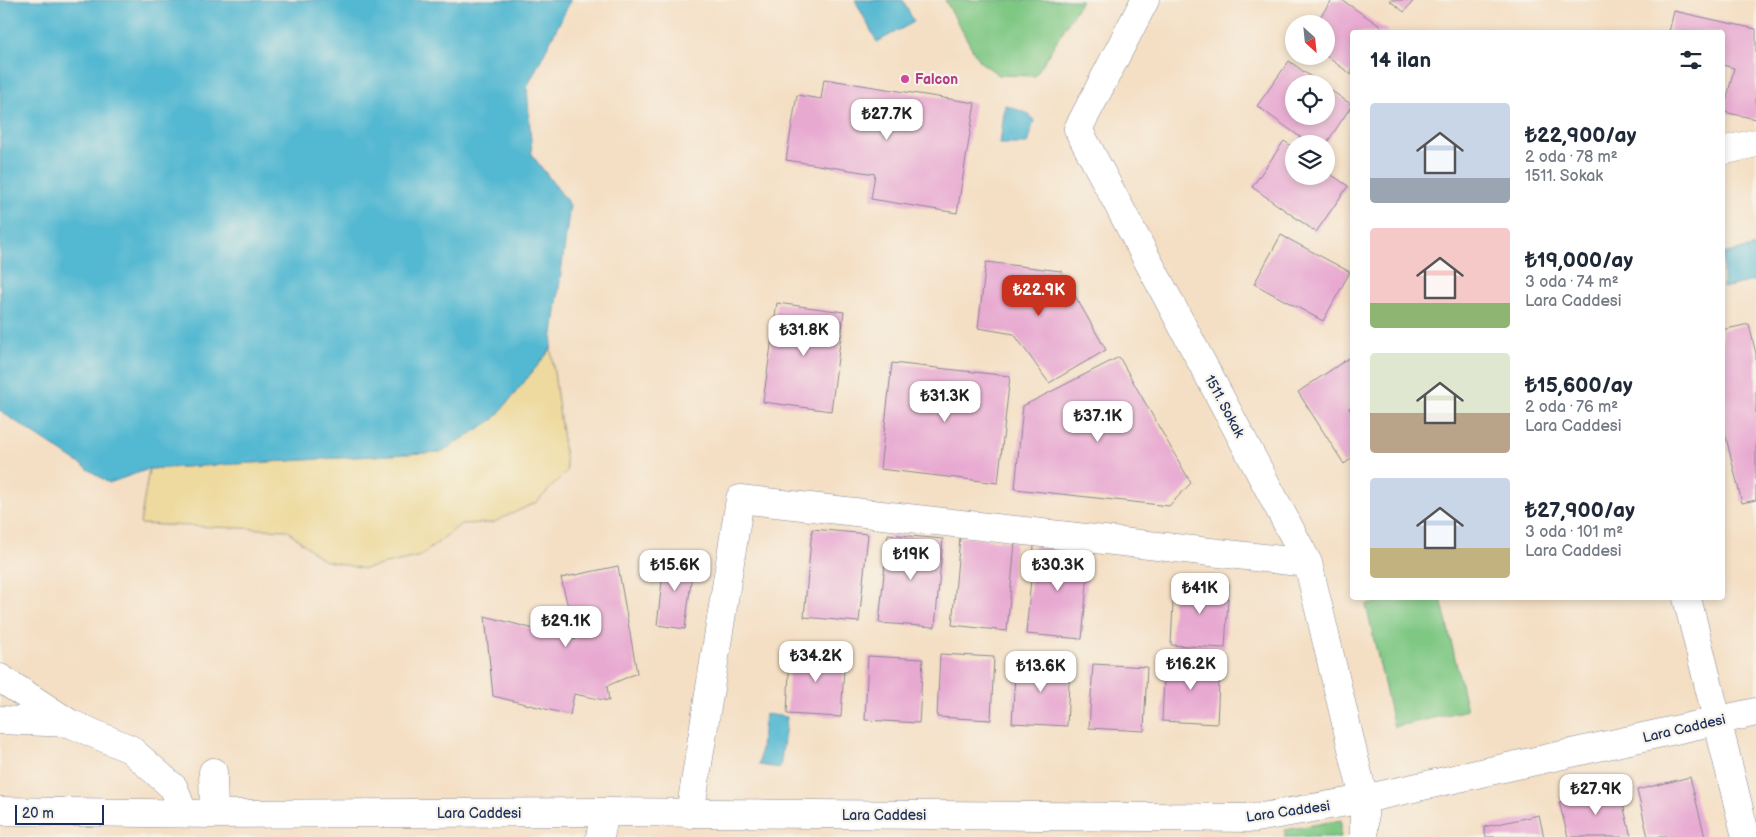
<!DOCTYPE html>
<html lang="tr">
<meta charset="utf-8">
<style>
:root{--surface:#fff;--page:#f2f2f3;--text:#1f2937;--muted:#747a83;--accent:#c8321e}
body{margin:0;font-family:"Balsamiq Sans",sans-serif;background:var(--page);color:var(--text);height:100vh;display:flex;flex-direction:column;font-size:19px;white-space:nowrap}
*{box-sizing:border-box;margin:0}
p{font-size:16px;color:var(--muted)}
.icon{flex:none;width:28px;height:28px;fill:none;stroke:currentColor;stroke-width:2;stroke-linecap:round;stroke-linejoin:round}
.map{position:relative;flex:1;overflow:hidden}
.side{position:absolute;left:1350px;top:30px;width:375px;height:570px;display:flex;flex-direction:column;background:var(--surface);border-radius:5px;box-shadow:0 2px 8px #0003}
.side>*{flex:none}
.needle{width:32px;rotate:153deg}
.controls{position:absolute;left:1285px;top:15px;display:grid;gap:10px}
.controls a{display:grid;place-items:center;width:50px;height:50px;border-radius:50%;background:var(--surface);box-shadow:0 2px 8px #0003;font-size:25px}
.scale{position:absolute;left:15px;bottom:12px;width:89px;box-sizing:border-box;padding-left:5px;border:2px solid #1b2f5e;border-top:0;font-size:14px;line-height:18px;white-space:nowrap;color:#1b2f5e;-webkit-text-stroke:4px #f7f3e8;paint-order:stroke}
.price{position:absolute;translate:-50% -42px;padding:0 11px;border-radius:10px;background:#fff;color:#222;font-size:16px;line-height:32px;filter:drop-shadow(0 1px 2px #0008)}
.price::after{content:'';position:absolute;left:50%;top:30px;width:15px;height:11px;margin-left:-8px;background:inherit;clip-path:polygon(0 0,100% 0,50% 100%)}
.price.on{background:var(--accent);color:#fff}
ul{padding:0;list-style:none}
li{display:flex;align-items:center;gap:15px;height:125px;padding:0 20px}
li span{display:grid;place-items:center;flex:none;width:140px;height:100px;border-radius:5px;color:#555}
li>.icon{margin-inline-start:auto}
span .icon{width:60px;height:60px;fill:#fffc;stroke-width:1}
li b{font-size:21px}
h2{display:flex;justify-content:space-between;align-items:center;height:60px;padding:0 20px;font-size:21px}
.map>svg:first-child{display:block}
.green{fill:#7fc884;stroke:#4d7c71}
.sand{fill:#eeda9e;stroke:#84847e}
.water{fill:#53b8d1;stroke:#377498}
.building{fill:#e8a9d1}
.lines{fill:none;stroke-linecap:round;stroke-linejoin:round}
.minor-casing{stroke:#888791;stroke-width:29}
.minor{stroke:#fff;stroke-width:28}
.hotel-dot{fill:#d1479c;stroke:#f7f3e8;stroke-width:2}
.labels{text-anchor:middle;stroke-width:4.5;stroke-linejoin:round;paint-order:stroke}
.hotel-label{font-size:14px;font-weight:bold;fill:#b23c85;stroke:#f7f3e8;text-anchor:start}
.street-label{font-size:14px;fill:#1b2f5e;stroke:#f7f3e8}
</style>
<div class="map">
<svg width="1756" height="837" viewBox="0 0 1756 837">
<rect width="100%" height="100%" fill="#f7f3e8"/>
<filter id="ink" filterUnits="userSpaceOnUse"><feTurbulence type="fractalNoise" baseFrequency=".02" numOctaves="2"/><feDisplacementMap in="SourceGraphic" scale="10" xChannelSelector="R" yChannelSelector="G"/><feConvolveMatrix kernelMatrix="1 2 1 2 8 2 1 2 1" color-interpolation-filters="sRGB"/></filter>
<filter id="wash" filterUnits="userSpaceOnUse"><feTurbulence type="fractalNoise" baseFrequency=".0096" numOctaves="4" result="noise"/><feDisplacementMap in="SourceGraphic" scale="20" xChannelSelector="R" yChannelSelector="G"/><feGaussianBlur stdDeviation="1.12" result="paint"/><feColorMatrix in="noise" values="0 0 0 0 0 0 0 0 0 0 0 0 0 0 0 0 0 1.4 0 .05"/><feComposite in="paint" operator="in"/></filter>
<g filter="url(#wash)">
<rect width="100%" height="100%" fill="#f4dfc4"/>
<path class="green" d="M945,0h137l-47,76 -36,-1 -20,-14z
M1397,598h44l26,112 -73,17 -28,-122z
M1341,820v17h-56v-7z"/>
<path class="sand" d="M551,349l16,122 -30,31 -45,21 -31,1 -40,32 -57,13 -41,-9 -36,-30 -147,-6 9,-55 292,-17 53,-33z"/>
<path class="water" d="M0,0h571l-44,87 5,68 38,50 -19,144 -57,70 -53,33 -292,17 -40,14 -109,-72z
M855,0h48l11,22 -37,20z
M1005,105l24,9 5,7 -7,23h-27z
M1756,246v34l-33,8v-34z
M765,714l22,3 -7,51 -21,-3z"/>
<g id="blocks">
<path class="building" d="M1332,0h10l47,32h-37v43l-26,-19v-32h-11z
M1389,0h25l-10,12z
M1674,11l82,18v90l-32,-7 10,-44 -12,-3v-33h-53z
M1289,61l32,23h-27v32h32v-29l26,18 -26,39h-16l-53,-38z
M824,79l151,24 -18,110 -86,-14 4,-25 -89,-14 11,-65 24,4z
M1284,141l10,7v28h32v-5l22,15 -32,46 -64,-45z
M1281,235l69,37 -27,49 -69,-37z
M986,262l75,9 45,79 -57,33 -35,-49 -36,-6z
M777,303l67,9 -13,99 -68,-9z
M1749,324l7,30v146l-14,3 -20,-82v-91z
M1352,356v50l-3,2 3,6v44l-8,6 -46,-72z
M1119,357l72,126 -22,23 -154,-17 8,-83z
M892,363l118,13 -12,107 -118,-14z
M812,529l56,5 -9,88 -55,-5z
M888,534l55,5 -8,88 -56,-4z
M960,537l55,5 -8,89 -55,-6z
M1034,546l56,4 -8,89 -56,-5z
M665,555l29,3 -9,71 -28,-4z
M618,566l19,107 -30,13 2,15 -35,-7 -4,21 -77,-19 -8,-80 91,24 -15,-62z
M1174,582l55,2 -4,64 -54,-3z
M790,650l55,3 -4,64 -54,-3z
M940,654l54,3 -3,63 -54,-3z
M868,656l55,3 -4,64 -54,-3z
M1165,658l55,3 -3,63 -55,-3z
M1016,660l54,2 -3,64 -55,-3z
M1093,664l54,3 -3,64 -55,-3z
M1690,777l15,60h-57l-11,-47z
M1619,788l12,49h-63l-9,-35z
M1539,815l5,22h-58l-2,-10z"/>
</g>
</g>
<g filter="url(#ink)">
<use href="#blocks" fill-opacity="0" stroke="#888791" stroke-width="1"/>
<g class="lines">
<g class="minor-casing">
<path id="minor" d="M1145,0l-67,129 230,434 51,215 5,21v38
M1722,151l34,-8
M1687,598l59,239
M0,678l69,45
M0,720l69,3 61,26 44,39 9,25
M213,772l1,42
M0,811l214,3 391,-2 651,6 108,-19 392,-87
M690,814l50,-315 568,64
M600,837l5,-25"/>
</g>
<use href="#minor" class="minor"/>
</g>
</g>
<circle class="hotel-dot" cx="905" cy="79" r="5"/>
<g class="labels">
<g class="hotel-label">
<text x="915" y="84">Falcon</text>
</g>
<g class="street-label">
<text transform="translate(1225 406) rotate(62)" y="5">1511. Sokak</text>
<text transform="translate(1684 728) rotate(-13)" y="5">Lara Caddesi</text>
<text transform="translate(1288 811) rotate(-8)" y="5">Lara Caddesi</text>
<text x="479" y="818">Lara Caddesi</text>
<text x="884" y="820">Lara Caddesi</text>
</g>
</g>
</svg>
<div class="controls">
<a><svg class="needle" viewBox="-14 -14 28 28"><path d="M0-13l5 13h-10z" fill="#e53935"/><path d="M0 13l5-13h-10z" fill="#747a83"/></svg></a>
<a><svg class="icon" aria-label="locate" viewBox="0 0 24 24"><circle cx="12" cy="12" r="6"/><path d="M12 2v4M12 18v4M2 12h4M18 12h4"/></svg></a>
<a><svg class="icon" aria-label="layers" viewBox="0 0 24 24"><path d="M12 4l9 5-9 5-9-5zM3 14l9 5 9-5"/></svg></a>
</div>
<div class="scale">20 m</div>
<b class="price" style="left:887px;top:141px">₺27.7K</b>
<b class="price on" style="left:1039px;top:317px">₺22.9K</b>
<b class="price" style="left:804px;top:357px">₺31.8K</b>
<b class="price" style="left:945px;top:423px">₺31.3K</b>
<b class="price" style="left:1098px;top:443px">₺37.1K</b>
<b class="price" style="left:911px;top:581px">₺19K</b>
<b class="price" style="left:675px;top:592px">₺15.6K</b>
<b class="price" style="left:1058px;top:592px">₺30.3K</b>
<b class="price" style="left:1200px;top:615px">₺41K</b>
<b class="price" style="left:566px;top:648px">₺29.1K</b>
<b class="price" style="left:816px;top:683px">₺34.2K</b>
<b class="price" style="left:1191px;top:691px">₺16.2K</b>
<b class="price" style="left:1041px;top:693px">₺13.6K</b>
<b class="price" style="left:1596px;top:816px">₺27.9K</b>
<section class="side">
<h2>14 ilan<svg class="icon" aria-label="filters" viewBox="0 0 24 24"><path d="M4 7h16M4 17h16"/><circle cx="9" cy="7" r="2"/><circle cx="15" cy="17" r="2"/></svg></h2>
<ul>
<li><span style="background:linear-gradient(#c9d6e8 75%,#9aa5b1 0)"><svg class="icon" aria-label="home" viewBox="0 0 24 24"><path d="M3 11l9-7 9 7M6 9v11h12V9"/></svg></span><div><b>₺22,900/ay</b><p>2 oda · 78 m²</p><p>1511. Sokak</p></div></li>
<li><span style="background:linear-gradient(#f6c9c9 75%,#8fb573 0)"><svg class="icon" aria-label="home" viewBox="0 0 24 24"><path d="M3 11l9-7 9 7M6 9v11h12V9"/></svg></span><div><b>₺19,000/ay</b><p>3 oda · 74 m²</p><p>Lara Caddesi</p></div></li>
<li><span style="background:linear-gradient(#dfe7d0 60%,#b9a48a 0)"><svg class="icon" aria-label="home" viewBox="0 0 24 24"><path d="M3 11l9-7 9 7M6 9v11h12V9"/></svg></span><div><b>₺15,600/ay</b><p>2 oda · 76 m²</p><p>Lara Caddesi</p></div></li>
<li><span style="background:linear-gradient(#c9d6e8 70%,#c2b280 0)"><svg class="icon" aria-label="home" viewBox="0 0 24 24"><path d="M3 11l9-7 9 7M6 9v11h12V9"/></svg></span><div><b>₺27,900/ay</b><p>3 oda · 101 m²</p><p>Lara Caddesi</p></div></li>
</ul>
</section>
</div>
